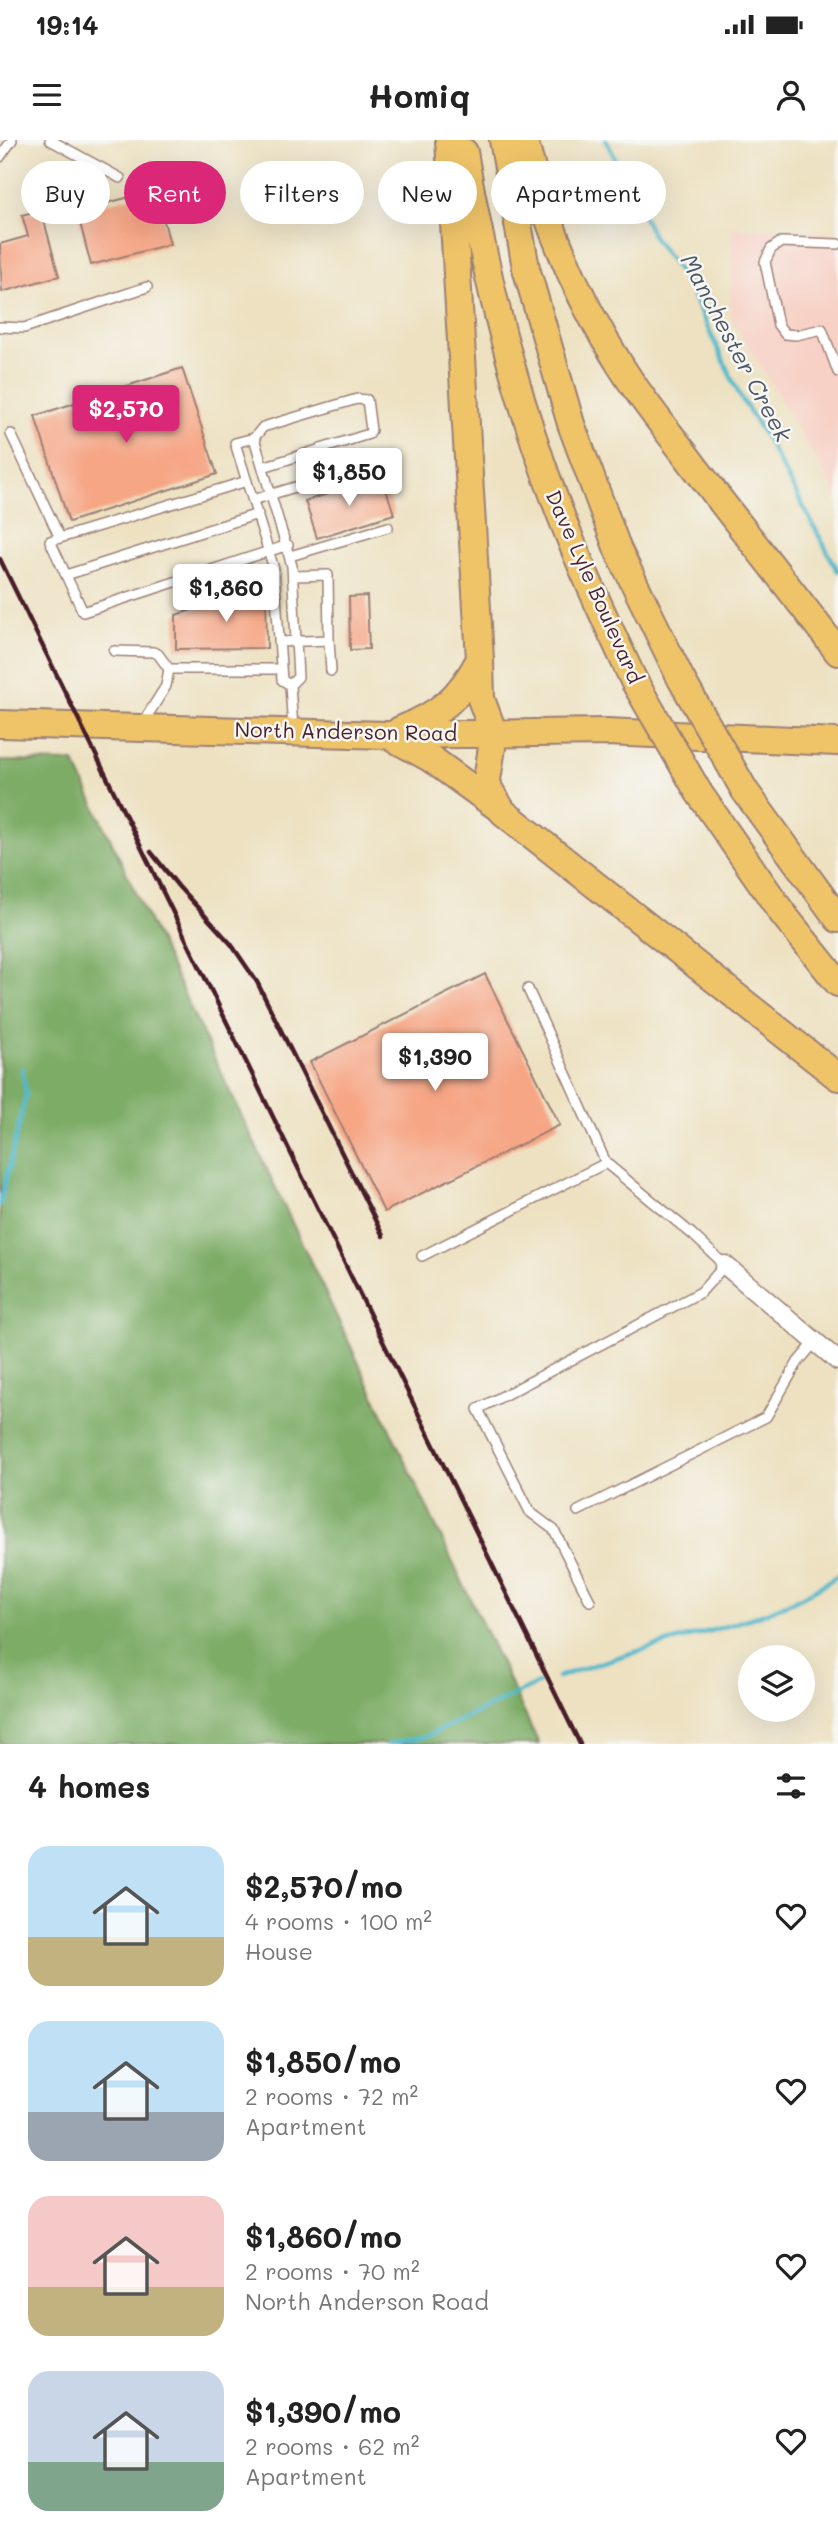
<!DOCTYPE html>
<meta charset="utf-8">
<style>
:root{--surface:#fff;--page:#f6f6f6;--text:#222;--muted:#767676;--accent:#db2777}
body{margin:0;font-family:Mali,sans-serif;background:var(--page);color:var(--text);height:100vh;display:flex;flex-direction:column;font-size:26px;white-space:nowrap}
*{box-sizing:border-box;margin:0}
p{font-size:23px;color:var(--muted)}
.icon{flex:none;width:38px;height:38px;fill:none;stroke:currentColor;stroke-width:2;stroke-linecap:round;stroke-linejoin:round}
.map{position:relative;height:1604px;overflow:hidden}
.side{display:flex;flex-direction:column;background:var(--surface);flex:1}
.side>*{flex:none}
.top-card{position:absolute;left:21px;top:21px;width:796px;height:63px;display:flex;gap:14px}
.buttons{position:absolute;left:738px;top:1505px;display:grid;gap:14px}
.buttons a{display:grid;place-items:center;width:77px;height:77px;border-radius:50%;background:var(--surface);box-shadow:0 7px 28px #0002;font-size:35px}
.price{position:absolute;translate:-50% -60px;padding:0 16px;border-radius:7px;background:#fff;color:#222;font-size:23px;line-height:46px;filter:drop-shadow(0 2px 4px #0008)}
.price::after{content:'';position:absolute;left:50%;top:42px;width:21px;height:16px;margin-left:-10px;background:inherit;clip-path:polygon(0 0,100% 0,50% 100%)}
.price.active{background:var(--accent);color:#fff}
ul{padding:0;list-style:none}
li{display:flex;align-items:center;gap:21px;height:175px;padding:0 28px}
li span{display:grid;place-items:center;flex:none;width:196px;height:140px;border-radius:21px;color:#555}
li>.icon{margin-inline-start:auto}
span .icon{width:84px;height:84px;fill:#fffc;stroke-width:1}
li b{font-size:30px}
h2{display:flex;justify-content:space-between;align-items:center;height:84px;padding:0 28px;font-size:30px}
.chip{padding:0 24px;border-radius:32px;background:var(--surface);box-shadow:0 7px 28px #0002;font-size:24px;line-height:63px}
.chip.active{background:var(--accent);color:#fff}
.status{display:flex;justify-content:space-between;align-items:center;height:49px;padding:0 35px;background:var(--surface);direction:ltr}
.status svg{height:19px;fill:currentColor}
header{display:flex;justify-content:space-between;align-items:center;height:91px;padding:0 28px;background:var(--surface);font-size:32px;font-weight:800}
.map>svg:first-child{display:block}
.built{fill:#f7d1c6}
.forest{fill:#7dac66;stroke:#646648;stroke-width:2}
.lines{fill:none;stroke-linecap:round;stroke-linejoin:round}
.stream{stroke:#4eb8cc;stroke-width:4.5}
.building{fill:#f6a685}
.service-casing{stroke:#9c8076;stroke-width:12}
.minor-casing{stroke:#9c8076;stroke-width:21}
.primary-casing{stroke:#9c8076;stroke-width:30}
.service{stroke:#fff;stroke-width:9}
.minor{stroke:#fff;stroke-width:18}
.primary{stroke:#efc469;stroke-width:26}
.rail{stroke:#4a1f2b;stroke-width:4.5}
.primary-bridge-casing{stroke:#9c8076;stroke-width:30;stroke-linecap:butt}
.primary-bridge{stroke:#efc469;stroke-width:26}
.labels{text-anchor:middle;stroke-width:5;stroke-linejoin:round;paint-order:stroke}
.street-label{font-size:21px;fill:#4a1f2b;stroke:#f6f6f2}
.water-label{font-size:23px;font-style:italic;fill:#4b5563;stroke:#f6f6f2}
</style>
<div class="status"><b>19:14</b><svg viewBox="0 0 49 12"><path d="M0 12V9h3v3zM5 12V6h3v6zM10 12V3h3v9zM15 12V0h3v12zM26 1h20v11H26zM47 4h2v5h-2z"/></svg></div>
<header><svg class="icon" aria-label="menu" viewBox="0 0 24 24"><path d="M4 6h16M4 12h16M4 18h16"/></svg>Homiq<svg class="icon" aria-label="person" viewBox="0 0 24 24"><circle cx="12" cy="8" r="4"/><path d="M4 21q1-7 8-7t8 7"/></svg></header>
<div class="map">
<svg width="838" height="1604" viewBox="0 0 838 1604">
<rect width="100%" height="100%" fill="#f6f6f2"/>
<filter id="ink" filterUnits="userSpaceOnUse"><feTurbulence type="fractalNoise" baseFrequency=".0143" numOctaves="2"/><feDisplacementMap in="SourceGraphic" scale="14" xChannelSelector="R" yChannelSelector="G"/><feConvolveMatrix kernelMatrix="1 2 1 2 8 2 1 2 1" color-interpolation-filters="sRGB"/></filter>
<filter id="wash" filterUnits="userSpaceOnUse"><feTurbulence type="fractalNoise" baseFrequency=".00686" numOctaves="4" result="noise"/><feDisplacementMap in="SourceGraphic" scale="28" xChannelSelector="R" yChannelSelector="G"/><feGaussianBlur stdDeviation="1.57" result="paint"/><feColorMatrix in="noise" values="0 0 0 0 0 0 0 0 0 0 0 0 0 0 0 0 0 1.4 0 .05"/><feComposite in="paint" operator="in"/></filter>
<g filter="url(#wash)">
<rect width="100%" height="100%" fill="#ede1c1"/>
<path class="built" d="M732,87l106,6v263l-107,-179z"/>
<path class="forest" d="M0,621l74,1 465,982h-539z"/>
<g class="lines">
<path class="stream" d="M606,0l48,98 31,41 56,119 23,36 74,137
M0,1064l26,-110 -4,-26
M558,1537c23,-8 47,-16 71,-23 72,-22 147,-35 209,-79
M389,1604l36,-7 114,-54"/>
</g>
<g id="blocks">
<path class="building" d="M92,55l3,11 43,-11 2,5 17,-5 13,49 -79,21 -17,-65z
M41,70l18,66 -57,16 -2,-48 28,-8 -6,-21z
M182,228l35,106 -148,48 -34,-106z
M382,337l12,37 -77,24 -12,-37z
M266,446l1,62 -91,1v-34z
M367,456l2,53 -19,1 -1,-53z
M485,834l75,151 -176,87 -74,-150z"/>
</g>
</g>
<g filter="url(#ink)">
<use href="#blocks" fill-opacity="0" stroke="#9c8076" stroke-width="2"/>
<g class="lines">
<g class="service-casing">
<path id="service" d="M50,0l70,38
M0,17l12,-17
M838,104l-57,-2 -10,7 -6,13 13,63 7,9 11,1 26,-6 16,43
M0,187l24,1 123,-41
M11,294l49,104
M254,298l38,128 6,111 -8,8
M263,327l106,-33 2,-4 -4,-30 -10,-1 -94,28 -9,11 -19,5 39,126 8,111 8,5 3,44
M247,341l-197,60 33,71 205,-67
M253,360l120,-37
M290,416l98,-29
M66,435l192,-61
M329,500l2,31
M279,502l50,-2 -1,-65 -35,1
M114,511l39,1 5,2 11,15
M142,584l24,-38 3,-17h112
M528,849l78,174
M422,1116l184,-93 86,71 33,31 -24,27 -223,117 52,103 24,18 36,71
M578,1371l188,-94 32,-55 17,-20"/>
</g>
<g class="minor-casing">
<path id="minor" d="M725,1125l113,96"/>
</g>
<g class="primary-casing">
<path id="primary" d="M449,0l31,519 1,40 13,35 -7,46 2,9 14,23 335,265
M503,0l23,128 45,156 47,126 63,129
M524,0c21,81 53,158 98,228 20,32 44,61 66,90 49,65 101,129 150,194
M464,12c22,129 54,257 103,379 20,51 44,101 67,150
M0,584l387,11 219,-3 232,10
M400,590c40,-16 59,-32 79,-69
M388,595l42,23 66,48
M745,651l93,128
M699,653l84,121 55,69"/>
</g>
<use href="#service" class="service"/>
<use href="#minor" class="minor"/>
<use href="#primary" class="primary"/>
<path class="rail" d="M0,419l580,1185
M151,712l27,34 53,58 26,38 126,254"/>
<g class="primary-bridge-casing">
<path id="primary-bridge" d="M681,539l64,112
M634,541l65,112"/>
</g>
<use href="#primary-bridge" class="primary-bridge"/>
</g>
</g>
<g class="labels">
<g class="street-label">
<text transform="translate(594 447) rotate(66)" y="7">Dave Lyle Boulevard</text>
<text transform="translate(346 592) rotate(1)" y="7">North Anderson Road</text>
</g>
<g class="water-label">
<text transform="translate(736 208) rotate(62)" y="8">Manchester Creek</text>
</g>
</g>
</svg>
<div class="buttons">
<a><svg class="icon" aria-label="layers" viewBox="0 0 24 24"><path d="M12 4l9 5-9 5-9-5zM3 14l9 5 9-5"/></svg></a>
</div>
<b class="price active" style="left:126px;top:305px">$2,570</b>
<b class="price" style="left:349px;top:368px">$1,850</b>
<b class="price" style="left:226px;top:484px">$1,860</b>
<b class="price" style="left:435px;top:953px">$1,390</b>
<div class="top-card">
<a class="chip">Buy</a>
<a class="chip active">Rent</a>
<a class="chip">Filters</a>
<a class="chip">New</a>
<a class="chip">Apartment</a>
</div>
</div>
<section class="side">
<h2>4 homes<svg class="icon" aria-label="filters" viewBox="0 0 24 24"><path d="M4 7h16M4 17h16"/><circle cx="9" cy="7" r="2"/><circle cx="15" cy="17" r="2"/></svg></h2>
<ul>
<li><span style="background:linear-gradient(#bfe0f5 65%,#c2b280 0)"><svg class="icon" aria-label="home" viewBox="0 0 24 24"><path d="M3 11l9-7 9 7M6 9v11h12V9"/></svg></span><div><b>$2,570/mo</b><p>4 rooms · 100 m²</p><p>House</p></div><svg class="icon" aria-label="heart" viewBox="0 0 24 24"><path d="M12 20l-8-8c-3-5 5-10 8-4 3-6 11-1 8 4z"/></svg></li>
<li><span style="background:linear-gradient(#bfe0f5 65%,#9aa5b1 0)"><svg class="icon" aria-label="home" viewBox="0 0 24 24"><path d="M3 11l9-7 9 7M6 9v11h12V9"/></svg></span><div><b>$1,850/mo</b><p>2 rooms · 72 m²</p><p>Apartment</p></div><svg class="icon" aria-label="heart" viewBox="0 0 24 24"><path d="M12 20l-8-8c-3-5 5-10 8-4 3-6 11-1 8 4z"/></svg></li>
<li><span style="background:linear-gradient(#f6c9c9 65%,#c2b280 0)"><svg class="icon" aria-label="home" viewBox="0 0 24 24"><path d="M3 11l9-7 9 7M6 9v11h12V9"/></svg></span><div><b>$1,860/mo</b><p>2 rooms · 70 m²</p><p>North Anderson Road</p></div><svg class="icon" aria-label="heart" viewBox="0 0 24 24"><path d="M12 20l-8-8c-3-5 5-10 8-4 3-6 11-1 8 4z"/></svg></li>
<li><span style="background:linear-gradient(#c9d6e8 65%,#7fa58c 0)"><svg class="icon" aria-label="home" viewBox="0 0 24 24"><path d="M3 11l9-7 9 7M6 9v11h12V9"/></svg></span><div><b>$1,390/mo</b><p>2 rooms · 62 m²</p><p>Apartment</p></div><svg class="icon" aria-label="heart" viewBox="0 0 24 24"><path d="M12 20l-8-8c-3-5 5-10 8-4 3-6 11-1 8 4z"/></svg></li>
</ul>
</section>
